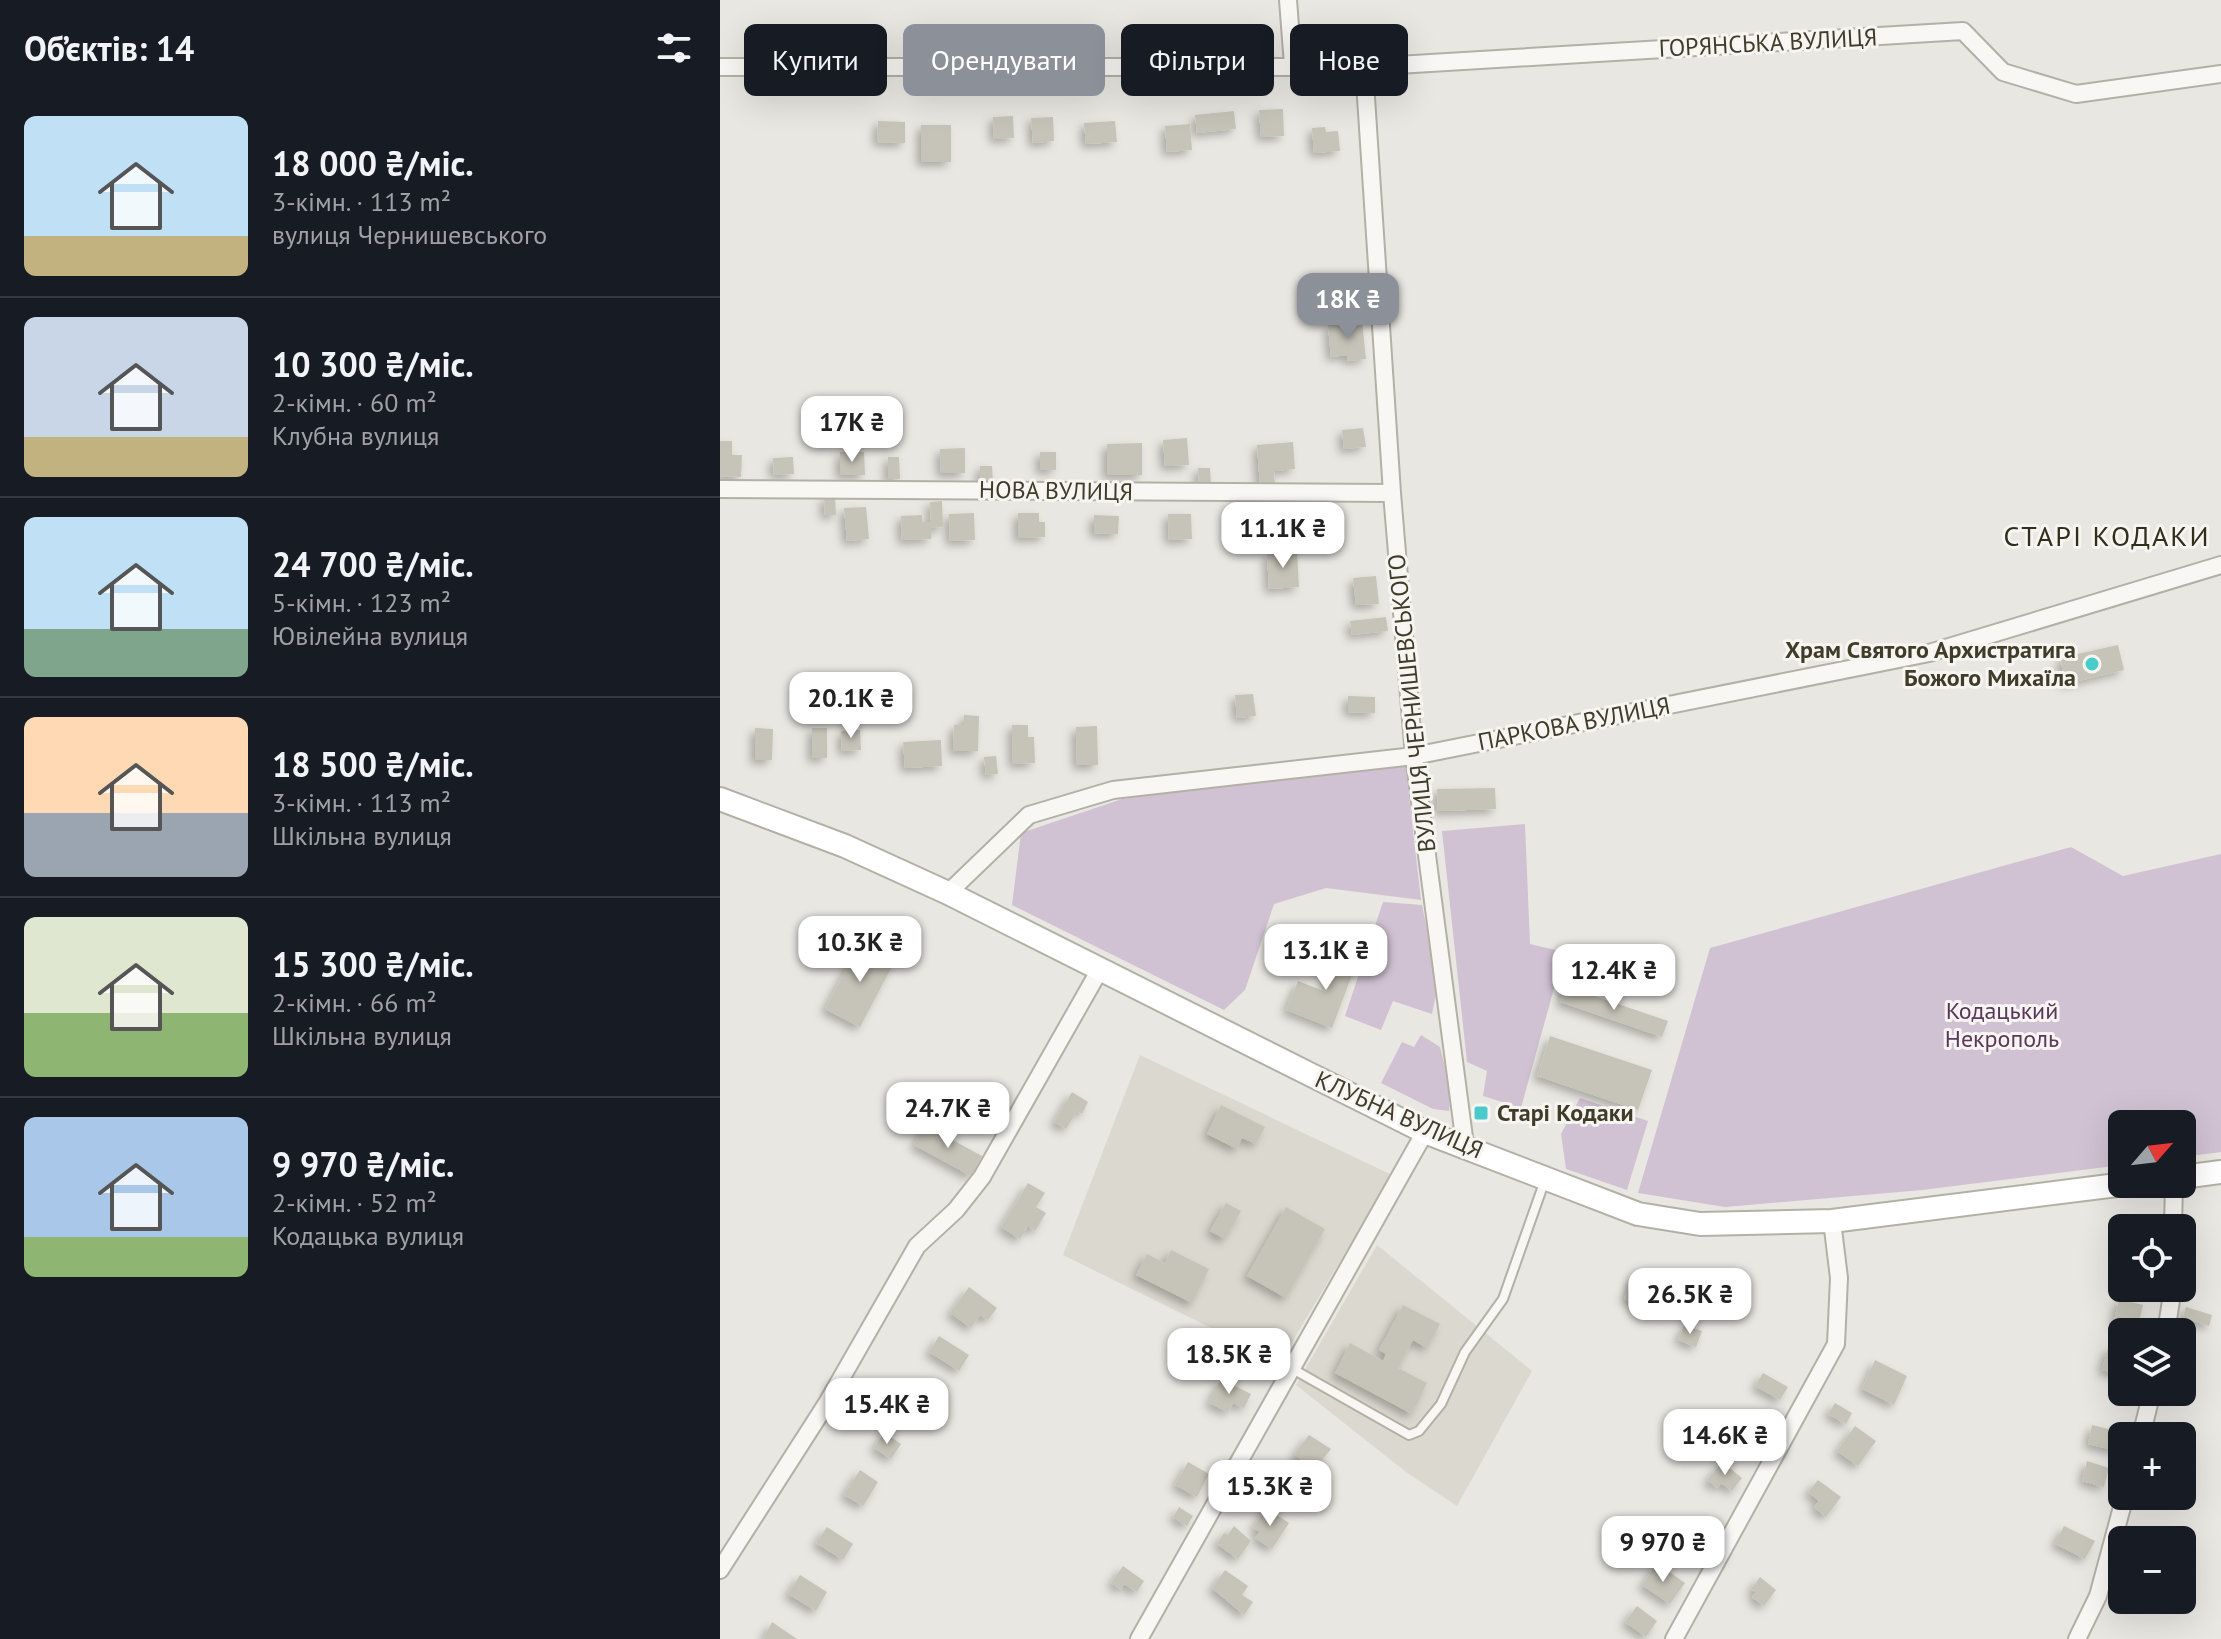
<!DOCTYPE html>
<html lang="uk">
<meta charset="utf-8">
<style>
:root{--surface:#171b24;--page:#20242c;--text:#f1f3f6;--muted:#9ea1a6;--line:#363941;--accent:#8c9099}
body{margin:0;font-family:"PT Sans",sans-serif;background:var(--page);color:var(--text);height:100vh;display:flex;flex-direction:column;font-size:30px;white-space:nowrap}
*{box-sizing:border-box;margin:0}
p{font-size:26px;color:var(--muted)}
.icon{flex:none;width:44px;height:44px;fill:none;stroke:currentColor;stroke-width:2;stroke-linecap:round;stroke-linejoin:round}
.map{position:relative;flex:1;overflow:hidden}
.drawer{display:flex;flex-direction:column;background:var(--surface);width:720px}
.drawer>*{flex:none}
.guide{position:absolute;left:24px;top:24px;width:760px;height:72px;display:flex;gap:16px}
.needle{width:52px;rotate:62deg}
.controls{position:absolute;left:1388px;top:1110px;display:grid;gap:16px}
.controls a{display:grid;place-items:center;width:88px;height:88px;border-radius:12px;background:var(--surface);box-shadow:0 8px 32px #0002;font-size:40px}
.price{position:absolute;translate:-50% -68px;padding:0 18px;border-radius:16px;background:#fff;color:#222;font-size:26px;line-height:52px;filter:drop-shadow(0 2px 4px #0008)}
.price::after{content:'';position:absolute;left:50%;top:48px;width:24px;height:18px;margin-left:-12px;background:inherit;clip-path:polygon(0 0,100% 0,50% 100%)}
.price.current{background:var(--accent);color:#fff}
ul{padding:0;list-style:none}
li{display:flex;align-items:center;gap:24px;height:200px;padding:0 24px}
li+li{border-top:2px solid var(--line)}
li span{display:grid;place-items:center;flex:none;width:224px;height:160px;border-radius:12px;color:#555}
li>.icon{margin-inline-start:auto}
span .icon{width:96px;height:96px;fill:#fffc;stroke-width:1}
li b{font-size:34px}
h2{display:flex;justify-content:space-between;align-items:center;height:96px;padding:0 24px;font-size:34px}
.chip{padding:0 28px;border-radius:12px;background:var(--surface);box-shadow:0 8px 32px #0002;font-size:28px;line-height:72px}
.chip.current{background:var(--accent);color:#fff}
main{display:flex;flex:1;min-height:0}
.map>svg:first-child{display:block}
.built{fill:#dbd8cf}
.green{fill:#d1c2d3}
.building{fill:#c6c3b8;filter:url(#shadow)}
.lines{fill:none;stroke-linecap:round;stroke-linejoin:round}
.lane-casing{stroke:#b3b0a6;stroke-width:12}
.street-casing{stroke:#b3b0a6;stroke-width:20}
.secondary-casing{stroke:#b3b0a6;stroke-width:26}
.lane{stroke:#f8f7f4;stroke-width:8}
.street{stroke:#f8f7f4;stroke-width:16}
.secondary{stroke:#fff;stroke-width:22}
.poi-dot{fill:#49cbcb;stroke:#f7f5f1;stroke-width:3}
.labels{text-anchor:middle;stroke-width:6;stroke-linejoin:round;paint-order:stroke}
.street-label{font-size:24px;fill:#413c2a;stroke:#f7f5f1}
.poi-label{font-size:24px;font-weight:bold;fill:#413c2a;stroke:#f7f5f1;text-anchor:end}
.park-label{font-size:24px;fill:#5b375c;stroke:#f7f5f1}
.quarter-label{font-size:28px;letter-spacing:2px;fill:#322e1c;stroke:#f7f5f1}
</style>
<main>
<section class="drawer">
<h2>Об’єктів: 14<svg class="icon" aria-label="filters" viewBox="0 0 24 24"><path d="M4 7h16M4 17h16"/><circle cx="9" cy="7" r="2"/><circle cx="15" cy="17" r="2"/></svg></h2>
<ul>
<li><span style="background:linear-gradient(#bfe0f5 75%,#c2b280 0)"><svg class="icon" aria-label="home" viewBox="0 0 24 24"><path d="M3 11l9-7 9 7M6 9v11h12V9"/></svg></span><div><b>18 000 ₴/міс.</b><p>3-кімн. · 113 m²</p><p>вулиця Чернишевського</p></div></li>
<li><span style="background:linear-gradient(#c9d6e8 75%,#c2b280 0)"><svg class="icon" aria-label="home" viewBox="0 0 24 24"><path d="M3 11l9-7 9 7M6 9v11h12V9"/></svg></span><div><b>10 300 ₴/міс.</b><p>2-кімн. · 60 m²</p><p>Клубна вулиця</p></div></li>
<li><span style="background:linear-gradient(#bfe0f5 70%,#7fa58c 0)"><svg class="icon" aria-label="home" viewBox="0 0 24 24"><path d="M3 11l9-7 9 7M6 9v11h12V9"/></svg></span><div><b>24 700 ₴/міс.</b><p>5-кімн. · 123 m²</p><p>Ювілейна вулиця</p></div></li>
<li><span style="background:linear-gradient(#ffd9b3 60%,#9aa5b1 0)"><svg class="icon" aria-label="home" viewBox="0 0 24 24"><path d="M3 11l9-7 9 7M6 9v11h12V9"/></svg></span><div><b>18 500 ₴/міс.</b><p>3-кімн. · 113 m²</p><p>Шкільна вулиця</p></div></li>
<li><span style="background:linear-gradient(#dfe7d0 60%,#8fb573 0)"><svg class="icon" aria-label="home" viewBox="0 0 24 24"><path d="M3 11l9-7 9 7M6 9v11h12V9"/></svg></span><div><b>15 300 ₴/міс.</b><p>2-кімн. · 66 m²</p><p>Шкільна вулиця</p></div></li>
<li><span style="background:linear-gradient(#a9c7e8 75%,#8fb573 0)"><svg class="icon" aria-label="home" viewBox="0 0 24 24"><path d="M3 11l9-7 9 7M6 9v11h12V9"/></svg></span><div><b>9 970 ₴/міс.</b><p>2-кімн. · 52 m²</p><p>Кодацька вулиця</p></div></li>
</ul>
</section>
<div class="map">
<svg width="1501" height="1639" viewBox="0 0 1501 1639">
<defs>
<filter id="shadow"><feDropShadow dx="-4.5" dy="4.5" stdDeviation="4" flood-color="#0004"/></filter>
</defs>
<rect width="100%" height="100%" fill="#e9e7e1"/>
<path class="built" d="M420,1055l252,120 -112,187 -217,-107z
M657,1245l155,126 -75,135 -51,-34 -110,-87z"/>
<path class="green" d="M685,762l16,138 -95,-12 -52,16 -29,86 -21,20 -212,-105 9,-72 101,-34z
M805,824l5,120 34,8 -43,156 -38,-12 4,-25 -20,-9 -25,-231z
M1351,847l52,29 98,-22v298l-39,5v-33h-60v41l-200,25 -197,17 -87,-14 72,-245z
M663,902l39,3 16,79 -6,30 -39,-13 -12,29 -36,-14z
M701,1035l19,12 11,44 -2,20 -16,-2 -52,-26 21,-41 12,5z
M860,1098l68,23 -21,69 -61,-21 -5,-35z"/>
<path class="building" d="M563,109l1,27 -23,1 -2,-27z
M514,111l2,18 -39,4 -2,-18z
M293,116l1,22 -20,1 -1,-22z
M333,117l1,24 -21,2 -2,-25z
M158,121l27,1v21l-28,-1z
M395,121l2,21 -31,2 -2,-21z
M470,124l2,26 -25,2 -2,-26z
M201,125h30v37h-30z
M605,127l1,5 12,-1 2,20 -26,2 -2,-25z
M649,295l1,12 -18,1v-12z
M642,321l4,38 -18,2 -1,-6 -16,2 -3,-32z
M643,428l3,19 -22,2 -2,-19z
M467,438l2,27 -24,1 -2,-26z
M0,441h12v14h10l-1,22 -21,-1z
M573,442l2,27 -21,2 1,16 -15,-1 -3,-41z
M422,443v32h-35v-31z
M245,448v25h-24l-1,-24z
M120,452h24l1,23h-25z
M320,452h16v18h-16z
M73,457l1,17 -20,1 -1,-17z
M168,457h11l1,22h-12z
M260,466h12l1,15h-13z
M478,468h12l1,17 -12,1z
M104,497h11l1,18h-11z
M222,501l1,26 -12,1v11l-29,1 -1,-24 21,-1v7h9l-1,-20z
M146,507l3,32 -22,2 -3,-33z
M254,513l1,27 -25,1 -1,-27z
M298,513h21v9h6v15l-27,1z
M448,514h23l1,25 -23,1z
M374,515l25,1 -1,18 -24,-1z
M577,551l2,36 -30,2 -2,-36z
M656,576l3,28 -23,1 -3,-27z
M666,617l2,14 -36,4 -2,-14z
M1398,645l6,25 -58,14 -6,-26z
M533,694l3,22 -19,2 -2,-23z
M628,696l27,1v16l-27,-1z
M244,715l15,1 -1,35h-25l1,-26h10z
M292,725h16v12h6l1,26 -22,1z
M377,726l1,39h-21l-1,-38z
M35,728l18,1 -1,31h-17z
M92,728h15v30h-15z
M140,730l1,20 -19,1 -1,-20z
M221,740l1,26 -37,2 -2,-26z
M276,756l2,18 -12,1 -2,-18z
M775,788l1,21 -58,2 -1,-22z
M141,941l35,18 -36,68 -35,-18z
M624,945l17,6 -29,77 -46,-18 12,-29 28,11z
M845,986l103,35 -6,16 -102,-35z
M830,1036l102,34 -14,40 -101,-34z
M352,1092l16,10 -6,12 -5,-3 -11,18 -12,-7z
M501,1105l44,22 -9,17 -14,-6 -5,11 -30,-15z
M205,1125l57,31 -11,20 -57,-31z
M308,1183l17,10 -9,14 10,6 -11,18 -7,-5 -8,13 -19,-12z
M506,1203l15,8 -16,28 -15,-8z
M566,1207l39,22 -39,69 -39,-22z
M451,1250l38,19 -17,34 -56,-28 11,-21 18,9z
M913,1276l28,10 -9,23 -28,-10z
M249,1287l28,21 -9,12 -8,-5 -9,13 -21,-15z
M1399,1299l24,6 -5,21 -24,-5z
M683,1305l37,19 -13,24 -14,-8 -15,28 29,15 -15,31 -77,-41 15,-30 33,18 3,-7 -7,-4z
M1466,1307l26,8 -3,11 -26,-9z
M964,1325l18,6 -6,16 -18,-7z
M219,1336l30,19 -10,16 -30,-19z
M485,1338l32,16 -6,12 -7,-4 -6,11 -24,-12z
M1388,1348l14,3v24l-20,-5z
M1155,1360l32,16 -13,29 -32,-16z
M1043,1373l25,14 -8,13 -25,-14z
M501,1379l30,15 -7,14 -11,-5 -5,9 -19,-9z
M192,1385l17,10 -10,16 -17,-10z
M1115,1403l17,10 -6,11 -18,-10z
M1372,1425l29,7 -4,19 -29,-7z
M1135,1426l21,15 -18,25 -21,-15z
M1449,1429l23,7 -6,23 -4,-1v-22h-15z
M164,1432l17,12 -10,15 -17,-11z
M589,1435l22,14 -17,21 -20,-16z
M1367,1461l22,7 -5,19 -22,-6z
M468,1462l21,12 -12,23 -22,-12z
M1002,1462l20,16 -10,13 -11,-8 -4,5 -10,-8z
M140,1470l18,12 -15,24 -19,-11z
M1098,1480l23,17 -15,20 -12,-10 5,-6 -11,-9z
M459,1507l14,9 -6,10 -14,-9z
M546,1508l23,15 -17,26 -17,-11 5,-6 -7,-4z
M514,1526l17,15 -13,18 -21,-15 7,-11 4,2z
M1344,1526l31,15 -10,18 -30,-15z
M107,1527l26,17 -10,16 -27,-17z
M937,1563l28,20 -15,21 -28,-19z
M403,1566l21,15 -7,11 -13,-8 -3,6 -10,-7z
M505,1570l23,16 -6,9 11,7 -9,13 -32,-27z
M80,1575l27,17 -11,19 -28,-17z
M1040,1577l16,13 -12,16 -12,-9 4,-5 -5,-3z
M917,1606l20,15 -11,16 -21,-15z
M52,1622l25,17h-34z"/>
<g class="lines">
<g class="lane-casing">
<path id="lane" d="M571,1368l118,67 10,-4 22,-27 24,-52 38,-53 42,-119"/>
</g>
<g class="street-casing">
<path id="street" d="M568,0l5,65
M0,67h644l599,-36 40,41 73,22 145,-20
M644,67l28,426 22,263 51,389
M0,489l672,4
M228,893l81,-78 84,-25 301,-34 515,-103 292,-88
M1453,1228l1,-44
M1446,1332l7,-44
M1421,1436l11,-44
M0,1570l107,-167 90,-157 39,-36 26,-33 117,-206
M419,1639l286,-507
M954,1639l162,-295 3,-66 -7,-57
M1357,1639l21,-43 27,-100"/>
</g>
<g class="secondary-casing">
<path id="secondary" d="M0,799l125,47 103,47 477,239 213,82 62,10 132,-3 293,-37
M1462,1177l39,-5"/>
</g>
<use href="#lane" class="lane"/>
<use href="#street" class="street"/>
<use href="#secondary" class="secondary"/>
</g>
<g class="poi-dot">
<circle cx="1372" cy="664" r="8"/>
<rect x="753" y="1105" width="16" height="16" rx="4"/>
</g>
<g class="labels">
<g class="street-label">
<text transform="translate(1048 43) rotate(-3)" y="8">ГОРЯНСЬКА ВУЛИЦЯ</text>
<text transform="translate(336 491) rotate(1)" y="8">НОВА ВУЛИЦЯ</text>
<text transform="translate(692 703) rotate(-96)" y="8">ВУЛИЦЯ ЧЕРНИШЕВСЬКОГО</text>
<text transform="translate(854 724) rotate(-11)" y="8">ПАРКОВА ВУЛИЦЯ</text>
<text transform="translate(679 1115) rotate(24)" y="8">КЛУБНА ВУЛИЦЯ</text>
</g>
<g class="poi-label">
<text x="1356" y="658">Храм Святого Архистратига<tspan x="1356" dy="28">Божого Михаїла</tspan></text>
<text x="777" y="1121" text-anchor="start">Старі Кодаки</text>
</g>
<g class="park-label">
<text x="1282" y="1019">Кодацький<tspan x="1282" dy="28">Некрополь</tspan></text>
</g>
<g class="quarter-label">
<text x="1387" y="546">СТАРІ КОДАКИ</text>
</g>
</g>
</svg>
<div class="controls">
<a><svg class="needle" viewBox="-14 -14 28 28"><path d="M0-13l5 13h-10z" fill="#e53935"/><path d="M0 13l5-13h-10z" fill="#9ea1a6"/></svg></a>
<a><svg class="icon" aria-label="locate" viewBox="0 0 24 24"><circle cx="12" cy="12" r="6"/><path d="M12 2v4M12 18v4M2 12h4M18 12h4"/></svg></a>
<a><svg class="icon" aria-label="layers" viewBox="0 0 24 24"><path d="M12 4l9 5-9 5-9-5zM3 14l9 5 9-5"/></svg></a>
<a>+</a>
<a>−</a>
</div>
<b class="price current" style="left:628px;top:341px">18K ₴</b>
<b class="price" style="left:132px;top:464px">17K ₴</b>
<b class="price" style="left:563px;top:570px">11.1K ₴</b>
<b class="price" style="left:131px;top:740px">20.1K ₴</b>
<b class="price" style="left:140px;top:984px">10.3K ₴</b>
<b class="price" style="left:606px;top:992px">13.1K ₴</b>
<b class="price" style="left:894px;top:1012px">12.4K ₴</b>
<b class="price" style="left:228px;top:1150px">24.7K ₴</b>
<b class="price" style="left:970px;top:1336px">26.5K ₴</b>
<b class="price" style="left:509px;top:1396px">18.5K ₴</b>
<b class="price" style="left:167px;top:1446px">15.4K ₴</b>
<b class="price" style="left:1005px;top:1477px">14.6K ₴</b>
<b class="price" style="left:550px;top:1528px">15.3K ₴</b>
<b class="price" style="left:943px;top:1584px">9 970 ₴</b>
<div class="guide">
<a class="chip">Купити</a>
<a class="chip current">Орендувати</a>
<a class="chip">Фільтри</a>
<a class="chip">Нове</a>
</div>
</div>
</main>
